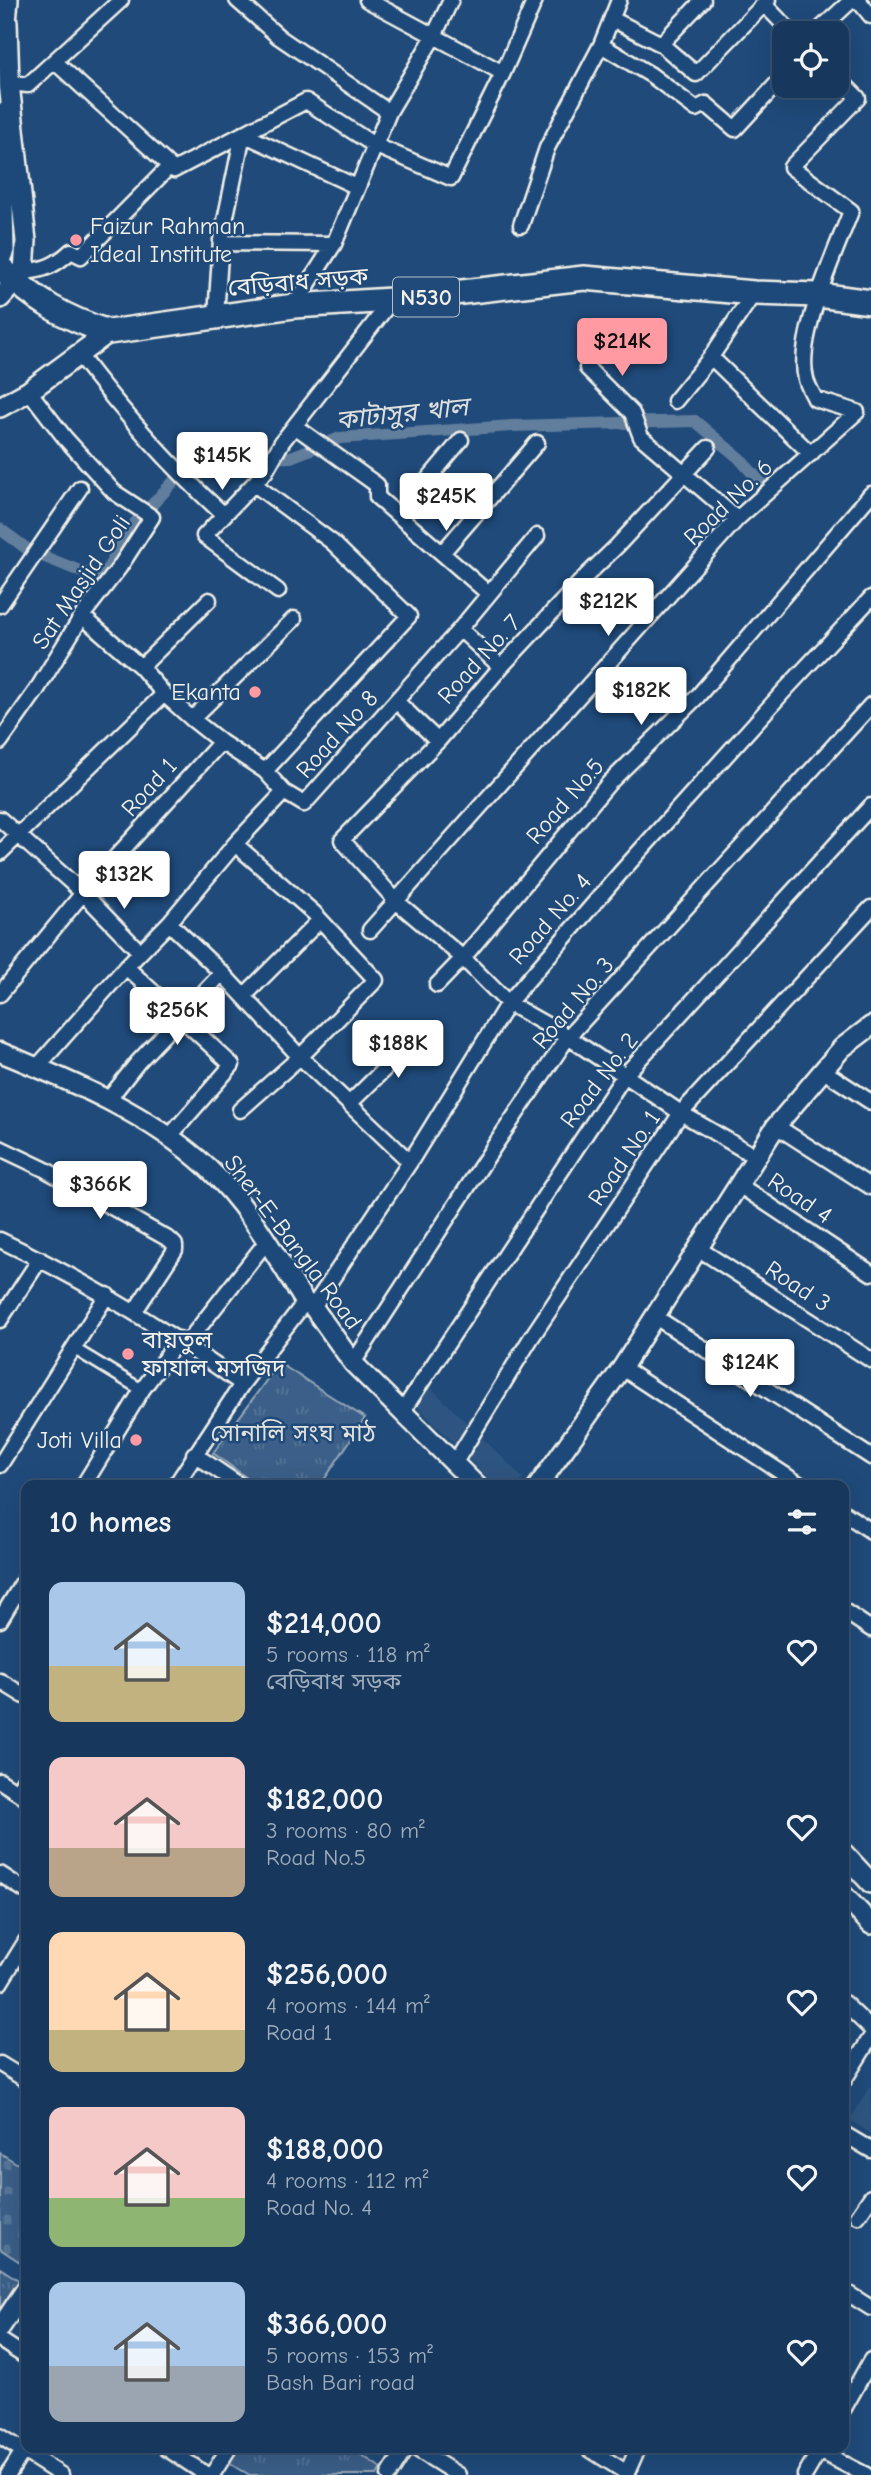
<!DOCTYPE html>
<meta charset="utf-8">
<style>
:root{--surface:#17385c;--page:#203f62;--text:#f1f3f6;--muted:#9eacbb;--line:#365272;--accent:#ff9aa2}
body{margin:0;font-family:"Comic Neue","Noto Sans Bengali",sans-serif;background:var(--page);color:var(--text);height:100vh;display:flex;flex-direction:column;font-size:26px;white-space:nowrap}
*{box-sizing:border-box;margin:0}
p{font-size:23px;color:var(--muted)}
.icon{flex:none;width:38px;height:38px;fill:none;stroke:currentColor;stroke-width:2;stroke-linecap:round;stroke-linejoin:round}
.map{position:relative;flex:1;overflow:hidden}
.side{position:absolute;left:21px;top:1480px;width:828px;height:973px;display:flex;flex-direction:column;background:var(--surface);border-radius:14px;box-shadow:0 7px 28px #0002,0 0 0 2px var(--line)}
.side>*{flex:none}
.buttons{position:absolute;left:772px;top:21px;display:grid;gap:14px}
.buttons a{display:grid;place-items:center;width:77px;height:77px;border-radius:14px;background:var(--surface);box-shadow:0 7px 28px #0002,0 0 0 2px var(--line);font-size:35px}
.price{position:absolute;translate:-50% -60px;padding:0 16px;border-radius:7px;background:#fff;color:#222;font-size:23px;line-height:46px;filter:drop-shadow(0 2px 4px #0008)}
.price::after{content:'';position:absolute;left:50%;top:42px;width:21px;height:16px;margin-left:-10px;background:inherit;clip-path:polygon(0 0,100% 0,50% 100%)}
.price.current{background:var(--accent);color:#111}
ul{padding:0;list-style:none}
li{display:flex;align-items:center;gap:21px;height:175px;padding:0 28px}
li span{display:grid;place-items:center;flex:none;width:196px;height:140px;border-radius:14px;color:#555}
li>.icon{margin-inline-start:auto}
span .icon{width:84px;height:84px;fill:#fffc;stroke-width:1}
li b{font-size:30px}
h2{display:flex;justify-content:space-between;align-items:center;height:84px;padding:0 28px;font-size:30px}
.map>svg:first-child{display:block}
.built{fill:#2d5581}
.grass{fill:url(#grass-tufts);stroke:#97a8b8;stroke-width:2}
.cemetery{fill:url(#cemetery-stones);stroke:#97a8b8;stroke-width:2}
.lines{fill:none;stroke-linecap:round;stroke-linejoin:round}
.canal{stroke:#627e9d;stroke-width:12}
.pedestrian-casing{stroke:#f4f1e8;stroke-width:15}
.minor-casing{stroke:#f4f1e8;stroke-width:19}
.tertiary-casing{stroke:#f4f1e8;stroke-width:23}
.secondary-casing{stroke:#f4f1e8;stroke-width:24}
.trunk-casing{stroke:#f4f1e8;stroke-width:28}
.pedestrian{stroke:#1f4a7a;stroke-width:10}
.minor{stroke:#1f4a7a;stroke-width:14}
.tertiary{stroke:#1f4a7a;stroke-width:18}
.secondary{stroke:#1f4a7a;stroke-width:19}
.trunk{stroke:#1f4a7a;stroke-width:23}
.poi-dot{fill:#ff9aa2;stroke:#1f4a7a;stroke-width:2.5}
.labels{text-anchor:middle;stroke-width:5;stroke-linejoin:round;paint-order:stroke}
.shield{fill:#1f4a7a;stroke:#b4bfc7;stroke-width:2}
.shield-label{font-size:23px;font-weight:bold;fill:#f4f1e8}
.poi-label{font-size:24px;fill:#f4f1e8;stroke:#1f4a7a;text-anchor:start}
.street-label{font-size:24px;fill:#f4f1e8;stroke:#1f4a7a}
.park-label{font-size:24px;fill:#e1e2de;stroke:#1f4a7a}
.water-label{font-size:26px;font-style:italic;fill:#dee0dd;stroke:#1f4a7a}
</style>
<div class="map">
<svg width="871" height="2475" viewBox="0 0 871 2475">
<defs>
<pattern id="grass-tufts" width="24" height="20" patternUnits="userSpaceOnUse" patternTransform="scale(1.75)"><rect width="24" height="20" fill="#3a5f88"/><path d="M3 7l-1-3M5 7V3M7 7l1-3M15 17l-1-3M17 17v-4M19 17l1-3" fill="none" stroke="#577699"/></pattern>
<pattern id="cemetery-stones" width="16" height="16" patternUnits="userSpaceOnUse" patternTransform="scale(1.75)"><rect width="16" height="16" fill="#3a5f88"/><path d="M2 7V4a2 2 0 0 1 4 0v3zM10 15v-3a2 2 0 0 1 4 0v3z" fill="#577699"/></pattern>
</defs>
<rect width="100%" height="100%" fill="#1f4a7a"/>
<filter id="ink" filterUnits="userSpaceOnUse"><feTurbulence type="fractalNoise" baseFrequency=".0143" numOctaves="2"/><feDisplacementMap in="SourceGraphic" scale="14" xChannelSelector="R" yChannelSelector="G"/><feConvolveMatrix kernelMatrix="1 2 1 2 8 2 1 2 1" color-interpolation-filters="sRGB"/></filter>
<g filter="url(#ink)">
<path class="built" d="M430,1387l81,79 12,12 -4,8h-24l-80,-82z
M871,2084v50l-21,-14z"/>
<path class="grass" d="M279,1363l86,55 -45,68h-62l-45,-33z
M0,2268l20,13 -20,30z
M238,2448h113l30,20 -4,7h-129l-19,-12z"/>
<path class="cemetery" d="M0,2153l26,16v97l-26,-17z"/>
<g class="lines">
<path class="canal" d="M0,529l30,22 67,27 8,-5 30,-50 42,-45 60,-19 54,-2 49,-19 172,-12 183,-5 44,37 25,28"/>
<g class="pedestrian-casing">
<path id="pedestrian" d="M73,1348l69,42"/>
</g>
<g class="minor-casing">
<path id="minor" d="M237,0l42,37 110,75
M367,0l136,73
M858,0l13,16
M764,4l28,29
M612,19l49,25 35,30 72,-74
M816,33l36,-33
M661,44l42,-44
M601,45l50,30 45,34 10,-5 29,25 49,-53
M54,61l120,109 132,-69 68,44 77,33 52,-105 32,-73
M836,76l22,22 -67,69 60,44c-15,40 -56,127 -45,168 1,6 6,13 9,20l42,13
M9,83l19,2 93,-85
M243,134l114,53
M521,225l26,-77 54,-103 18,-45
M221,243l113,1
M24,272c21,-2 32,-7 47,-21l10,5 89,-90
M294,306l40,-62 55,-132 45,-76 17,-36
M216,316l5,-76 22,-106
M79,355c44,58 91,111 145,160
M711,357l100,97
M587,368l45,45 9,24 96,82
M675,401l36,-44 43,-64
M296,427l81,58v12l112,97
M708,448l-91,98 -30,29 -86,92 -63,74 -96,99 55,62 66,56 45,45 60,34 113,76 75,44
M254,484l78,58 77,74 -144,155
M398,515l63,-75
M442,553l95,-110
M278,591l-74,-55 61,-64 17,-30 110,-142
M0,605l80,-117
M82,616l59,51 23,27 28,25 29,23 44,29 19,21 20,12 156,-175 77,-93
M460,629l41,38
M141,667l68,-67
M397,702l41,39
M192,719l102,-100
M0,742l36,-51 46,-75 37,-48 33,-51 -38,-25 -49,-54 -36,-47
M0,819l83,74 57,59
M235,844l79,69 62,67 -76,77 -60,53
M0,853l164,-159
M169,923l53,50 78,84 110,105
M370,930l367,-411 120,-107
M126,967l106,98 -63,72
M437,985l26,-27 146,-175 88,-86 174,-203
M0,994l83,-101 138,-151
M244,996l76,-76
M37,1067l89,-100 43,-44 66,-79 49,-52
M822,1070l49,32
M108,1100l30,-38 84,-89
M349,1104l74,-73
M776,1126l95,61
M0,1148l44,21 126,71 5,5v5l-40,61
M739,1185l132,88
M0,1240c87,41 163,88 242,144
M699,1249l172,111
M313,1307l97,-145 98,-159 114,-132 162,-180 87,-93
M655,1314l5,6 211,137
M0,1320l40,-61
M186,1344l81,-103
M353,1363l140,-215 75,-111 303,-332
M622,1368l180,118
M402,1412l222,-336 247,-270
M194,1454l47,32
M454,1464l77,-126 150,-225 190,-205
M0,1465l107,-170
M83,1486l59,-96 37,-51
M175,1486l67,-102 63,-82
M844,1513l27,18
M844,1611l27,18
M0,1620l26,-43
M0,1681l26,16
M0,1781l26,17
M17,1792l9,-15
M0,1874l26,17
M0,1983l26,-42
M844,2003l27,26
M0,2064l26,16
M844,2080l27,-43
M844,2134l27,16
M858,2216l13,-19
M844,2291l27,17
M0,2340l26,17
M844,2408l27,-48
M0,2436l61,39
M166,2448l41,27
M415,2448l43,27
M588,2448l39,25
M820,2448l-1,3 47,24
M8,2475l15,-24
M212,2475l17,-27
M389,2475l17,-27
M626,2475l12,-27
M805,2475l14,-24"/>
</g>
<g class="tertiary-casing">
<path id="tertiary" d="M0,1052c73,30 150,62 208,116 40,37 68,88 97,134l8,5 40,56 124,123
M538,1486l84,-118 154,-242 66,-78 29,-22
M0,2328l26,-39"/>
</g>
<g class="secondary-casing">
<path id="secondary" d="M5,34l3,-34
M0,260l4,-10 -3,-137
M0,298l24,-26 2,-31 -17,-158 -2,-61
M0,407l29,-16 80,-59
M844,1854l27,29
M844,1896l27,28"/>
</g>
<g class="trunk-casing">
<path id="trunk" d="M0,267c35,33 63,51 109,65l185,-26 98,-6 192,-22 170,15 64,2 53,7"/>
</g>
<use href="#pedestrian" class="pedestrian"/>
<use href="#minor" class="minor"/>
<use href="#tertiary" class="tertiary"/>
<use href="#secondary" class="secondary"/>
<use href="#trunk" class="trunk"/>
</g>
</g>
<g class="poi-dot">
<circle cx="76" cy="240" r="7"/>
<circle cx="255" cy="692" r="7"/>
<circle cx="128" cy="1354" r="7"/>
<circle cx="136" cy="1440" r="7"/>
</g>
<g class="labels">
<rect class="shield" x="393" y="277.5" width="66" height="39" rx="5"/>
<g class="shield-label">
<text x="426" y="305">N530</text>
</g>
<g class="poi-label">
<text x="90" y="234">Faizur Rahman<tspan x="90" dy="28">Ideal Institute</tspan></text>
<text x="241" y="700" text-anchor="end">Ekanta</text>
<text x="142" y="1348">বায়তুল<tspan x="142" dy="28">ফাযাল মসজিদ</tspan></text>
<text x="122" y="1448" text-anchor="end">Joti Villa</text>
</g>
<g class="street-label">
<text transform="translate(298 282) rotate(-5)" y="8">বেড়িবাধ সড়ক</text>
<text transform="translate(728 502) rotate(-44)" y="8">Road No. 6</text>
<text transform="translate(81 582) rotate(-56)" y="8">Sat Masjid Goli</text>
<text transform="translate(479 659) rotate(-48)" y="8">Road No. 7</text>
<text transform="translate(337 734) rotate(-48)" y="8">Road No 8</text>
<text transform="translate(149 787) rotate(-48)" y="8">Road 1</text>
<text transform="translate(565 801) rotate(-49)" y="8">Road No.5</text>
<text transform="translate(550 919) rotate(-49)" y="8">Road No. 4</text>
<text transform="translate(573 1003) rotate(-50)" y="8">Road No. 3</text>
<text transform="translate(599 1080) rotate(-53)" y="8">Road No. 2</text>
<text transform="translate(624 1158) rotate(-56)" y="8">Road No. 1</text>
<text transform="translate(800 1198) rotate(34)" y="8">Road 4</text>
<text transform="translate(293 1242) rotate(53)" y="8">Sher-E-Bangla Road</text>
<text transform="translate(798 1286) rotate(33)" y="8">Road 3</text>
</g>
<g class="park-label">
<text x="293" y="1441">সোনালি সংঘ মাঠ</text>
</g>
<g class="water-label">
<text transform="translate(402 413) rotate(-6)" y="9">কাটাসুর খাল</text>
</g>
</g>
</svg>
<div class="buttons">
<a><svg class="icon" aria-label="locate" viewBox="0 0 24 24"><circle cx="12" cy="12" r="6"/><path d="M12 2v4M12 18v4M2 12h4M18 12h4"/></svg></a>
</div>
<b class="price current" style="left:622px;top:378px">$214K</b>
<b class="price" style="left:222px;top:492px">$145K</b>
<b class="price" style="left:446px;top:533px">$245K</b>
<b class="price" style="left:608px;top:638px">$212K</b>
<b class="price" style="left:641px;top:727px">$182K</b>
<b class="price" style="left:124px;top:911px">$132K</b>
<b class="price" style="left:177px;top:1047px">$256K</b>
<b class="price" style="left:398px;top:1080px">$188K</b>
<b class="price" style="left:100px;top:1221px">$366K</b>
<b class="price" style="left:750px;top:1399px">$124K</b>
<section class="side">
<h2>10 homes<svg class="icon" aria-label="filters" viewBox="0 0 24 24"><path d="M4 7h16M4 17h16"/><circle cx="9" cy="7" r="2"/><circle cx="15" cy="17" r="2"/></svg></h2>
<ul>
<li><span style="background:linear-gradient(#a9c7e8 60%,#c2b280 0)"><svg class="icon" aria-label="home" viewBox="0 0 24 24"><path d="M3 11l9-7 9 7M6 9v11h12V9"/></svg></span><div><b>$214,000</b><p>5 rooms · 118 m²</p><p>বেড়িবাধ সড়ক</p></div><svg class="icon" aria-label="heart" viewBox="0 0 24 24"><path d="M12 20l-8-8c-3-5 5-10 8-4 3-6 11-1 8 4z"/></svg></li>
<li><span style="background:linear-gradient(#f6c9c9 65%,#b9a48a 0)"><svg class="icon" aria-label="home" viewBox="0 0 24 24"><path d="M3 11l9-7 9 7M6 9v11h12V9"/></svg></span><div><b>$182,000</b><p>3 rooms · 80 m²</p><p>Road No.5</p></div><svg class="icon" aria-label="heart" viewBox="0 0 24 24"><path d="M12 20l-8-8c-3-5 5-10 8-4 3-6 11-1 8 4z"/></svg></li>
<li><span style="background:linear-gradient(#ffd9b3 70%,#c2b280 0)"><svg class="icon" aria-label="home" viewBox="0 0 24 24"><path d="M3 11l9-7 9 7M6 9v11h12V9"/></svg></span><div><b>$256,000</b><p>4 rooms · 144 m²</p><p>Road 1</p></div><svg class="icon" aria-label="heart" viewBox="0 0 24 24"><path d="M12 20l-8-8c-3-5 5-10 8-4 3-6 11-1 8 4z"/></svg></li>
<li><span style="background:linear-gradient(#f6c9c9 65%,#8fb573 0)"><svg class="icon" aria-label="home" viewBox="0 0 24 24"><path d="M3 11l9-7 9 7M6 9v11h12V9"/></svg></span><div><b>$188,000</b><p>4 rooms · 112 m²</p><p>Road No. 4</p></div><svg class="icon" aria-label="heart" viewBox="0 0 24 24"><path d="M12 20l-8-8c-3-5 5-10 8-4 3-6 11-1 8 4z"/></svg></li>
<li><span style="background:linear-gradient(#a9c7e8 60%,#9aa5b1 0)"><svg class="icon" aria-label="home" viewBox="0 0 24 24"><path d="M3 11l9-7 9 7M6 9v11h12V9"/></svg></span><div><b>$366,000</b><p>5 rooms · 153 m²</p><p>Bash Bari road</p></div><svg class="icon" aria-label="heart" viewBox="0 0 24 24"><path d="M12 20l-8-8c-3-5 5-10 8-4 3-6 11-1 8 4z"/></svg></li>
</ul>
</section>
</div>
